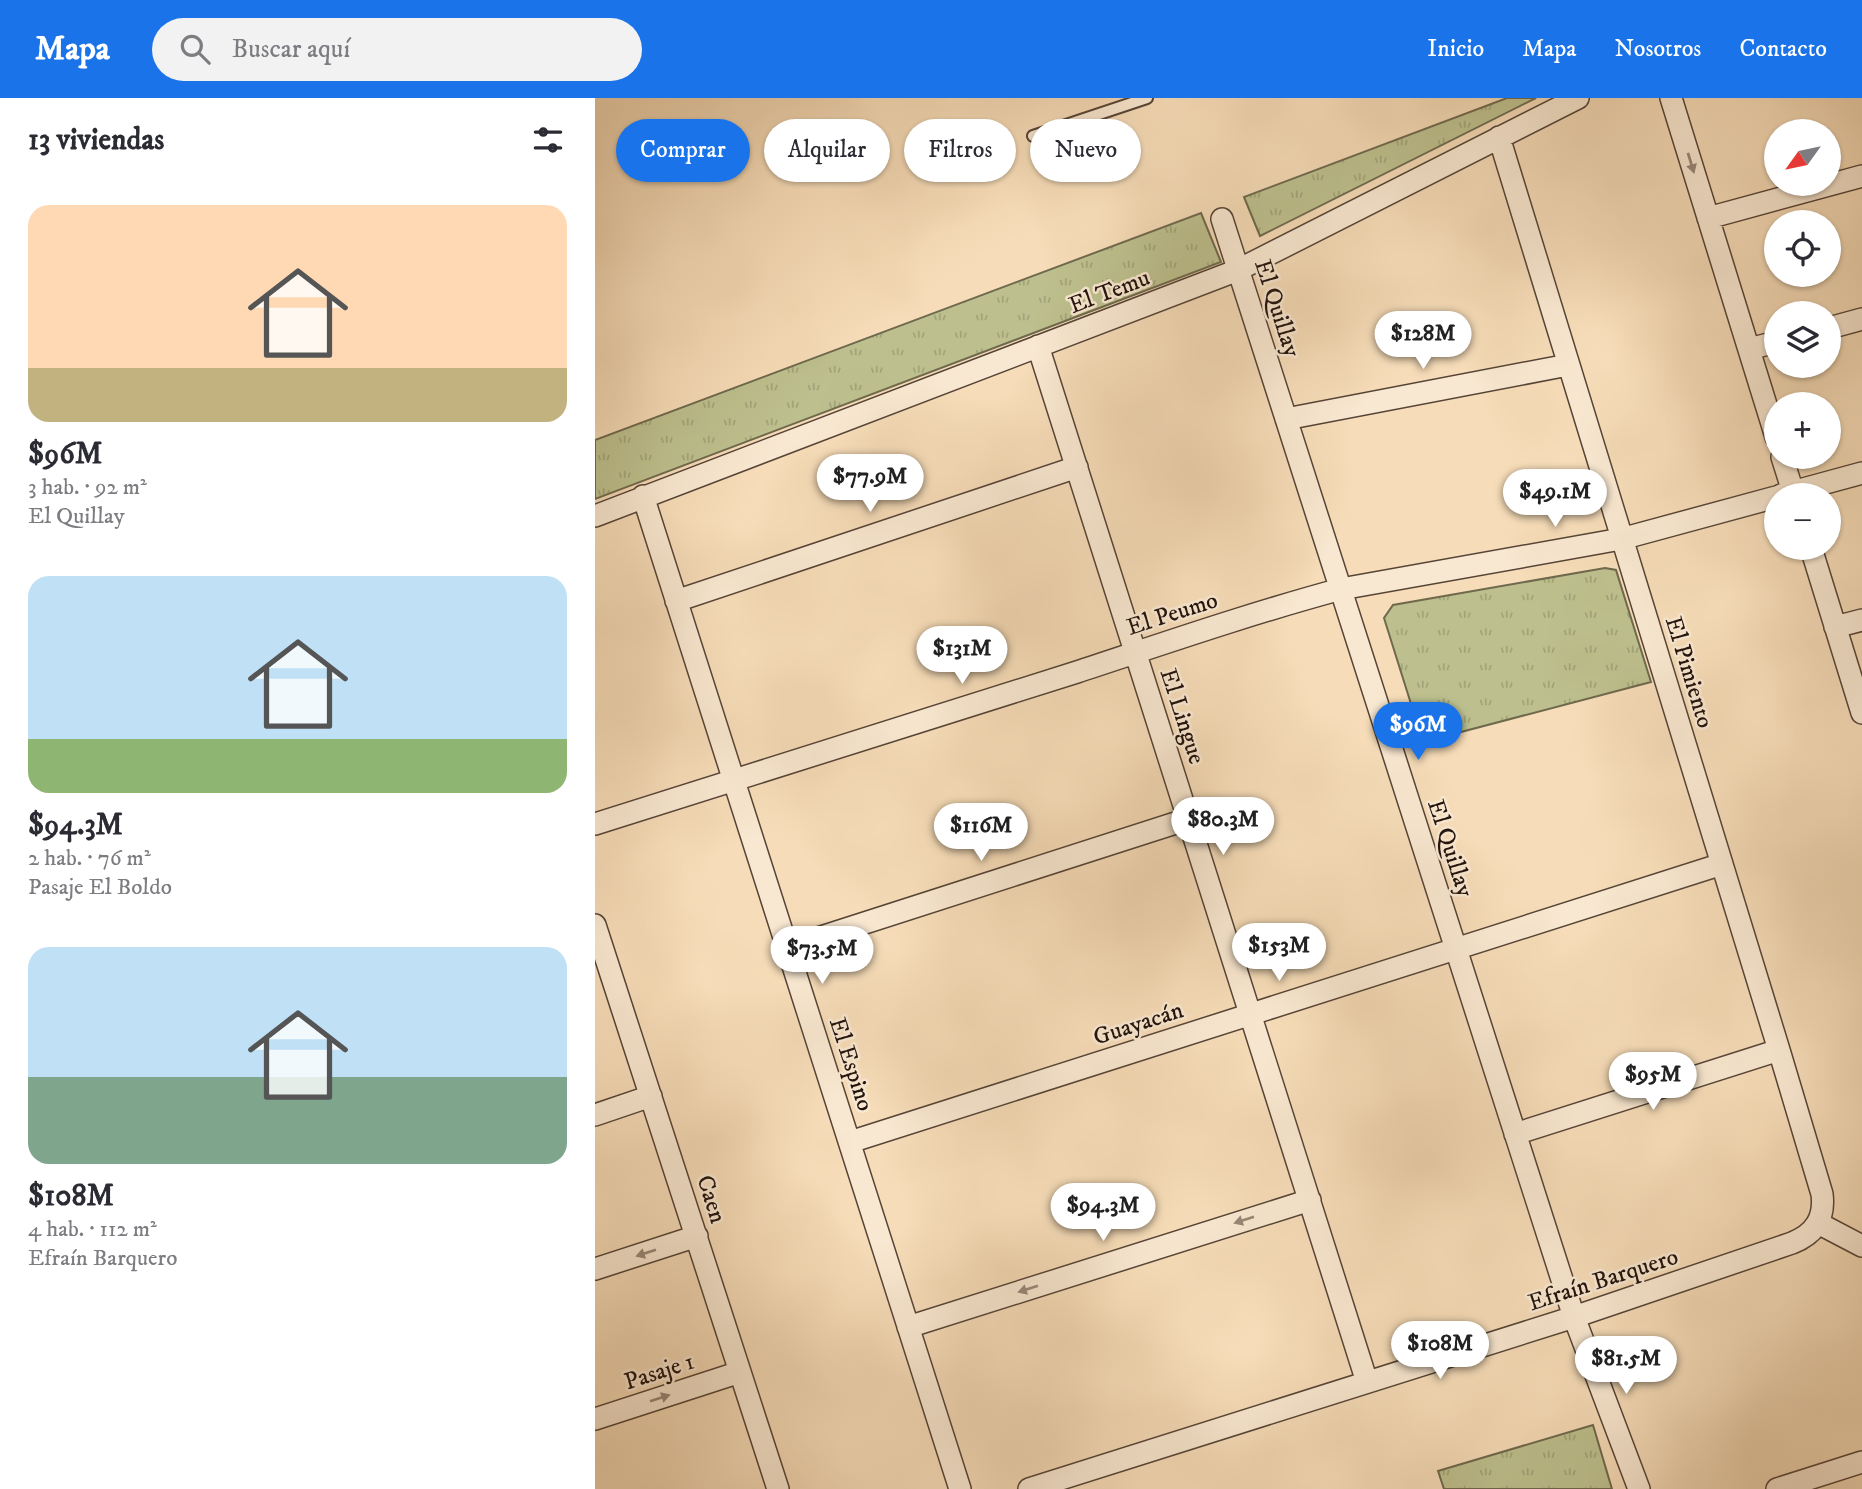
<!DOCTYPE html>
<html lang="es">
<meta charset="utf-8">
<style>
:root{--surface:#fff;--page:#f2f2f3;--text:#2b2b33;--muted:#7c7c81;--accent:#1a73e8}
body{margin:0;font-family:"IM FELL DW Pica",serif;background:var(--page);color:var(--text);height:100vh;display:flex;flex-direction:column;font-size:26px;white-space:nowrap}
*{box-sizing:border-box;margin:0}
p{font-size:23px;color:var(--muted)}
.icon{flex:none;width:38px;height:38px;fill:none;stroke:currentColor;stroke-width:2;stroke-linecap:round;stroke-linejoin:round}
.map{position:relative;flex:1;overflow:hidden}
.panel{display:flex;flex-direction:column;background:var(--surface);width:595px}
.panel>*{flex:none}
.guide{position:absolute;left:21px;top:21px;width:665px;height:63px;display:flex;gap:14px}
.needle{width:46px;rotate:237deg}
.buttons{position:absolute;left:1169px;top:21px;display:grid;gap:14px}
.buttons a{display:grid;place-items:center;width:77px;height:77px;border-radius:50%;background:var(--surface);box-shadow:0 2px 5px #0004;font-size:35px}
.price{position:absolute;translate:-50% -60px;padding:0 16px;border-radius:24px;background:#fff;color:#222;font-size:23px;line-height:46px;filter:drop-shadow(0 2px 4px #0008)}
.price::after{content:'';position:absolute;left:50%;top:42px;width:21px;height:16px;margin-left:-10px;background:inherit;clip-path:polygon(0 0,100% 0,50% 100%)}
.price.on{background:var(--accent);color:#fff}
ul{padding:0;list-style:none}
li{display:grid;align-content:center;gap:14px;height:371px;padding:0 28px}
li span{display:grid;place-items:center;height:217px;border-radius:21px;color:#555}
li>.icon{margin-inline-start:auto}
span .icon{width:126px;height:126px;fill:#fffc;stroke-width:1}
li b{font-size:30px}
h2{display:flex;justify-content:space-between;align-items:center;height:84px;padding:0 28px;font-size:30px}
.pill{padding:0 24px;border-radius:32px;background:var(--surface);box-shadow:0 2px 5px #0004;font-size:24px;line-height:63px}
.pill.on{background:var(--accent);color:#fff}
header{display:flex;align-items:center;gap:42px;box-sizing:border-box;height:98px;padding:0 35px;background:var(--accent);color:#fff}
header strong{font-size:33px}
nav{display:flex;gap:38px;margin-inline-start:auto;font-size:24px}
.search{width:490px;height:63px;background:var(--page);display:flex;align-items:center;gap:18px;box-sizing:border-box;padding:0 24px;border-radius:38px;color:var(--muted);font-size:26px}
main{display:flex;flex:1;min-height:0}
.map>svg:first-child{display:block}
.park{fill:url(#park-tufts);stroke:#6f694d;stroke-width:2}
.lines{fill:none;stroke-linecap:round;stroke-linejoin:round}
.service-casing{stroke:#564437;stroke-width:14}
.minor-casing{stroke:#564437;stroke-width:24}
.service{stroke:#f9e8d1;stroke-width:10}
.minor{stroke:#f9e8d1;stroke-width:21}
.oneway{fill:#988878}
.labels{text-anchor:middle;stroke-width:5;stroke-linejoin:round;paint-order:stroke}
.street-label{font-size:24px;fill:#21120c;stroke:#f9e8d1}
</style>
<header>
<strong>Mapa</strong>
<div class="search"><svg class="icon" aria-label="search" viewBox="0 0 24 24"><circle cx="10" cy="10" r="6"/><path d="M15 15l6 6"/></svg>Buscar aquí</div>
<nav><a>Inicio</a><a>Mapa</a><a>Nosotros</a><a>Contacto</a></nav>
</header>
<main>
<section class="panel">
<h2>13 viviendas<svg class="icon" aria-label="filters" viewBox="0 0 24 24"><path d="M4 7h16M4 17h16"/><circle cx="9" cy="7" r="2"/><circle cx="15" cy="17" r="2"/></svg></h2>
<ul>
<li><span style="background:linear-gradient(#ffd9b3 75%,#c2b280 0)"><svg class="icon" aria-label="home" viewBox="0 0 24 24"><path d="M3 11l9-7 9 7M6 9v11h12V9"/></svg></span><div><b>$96M</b><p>3 hab. · 92 m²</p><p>El Quillay</p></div></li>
<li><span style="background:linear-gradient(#bfe0f5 75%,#8fb573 0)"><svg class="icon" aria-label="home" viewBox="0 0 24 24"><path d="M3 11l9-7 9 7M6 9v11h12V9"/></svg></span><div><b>$94.3M</b><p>2 hab. · 76 m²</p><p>Pasaje El Boldo</p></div></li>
<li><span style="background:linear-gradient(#bfe0f5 60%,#7fa58c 0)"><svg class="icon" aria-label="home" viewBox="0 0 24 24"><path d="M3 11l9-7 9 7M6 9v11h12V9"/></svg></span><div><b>$108M</b><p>4 hab. · 112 m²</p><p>Efraín Barquero</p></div></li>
</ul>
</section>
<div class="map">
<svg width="1267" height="1391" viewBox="0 0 1267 1391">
<defs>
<pattern id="park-tufts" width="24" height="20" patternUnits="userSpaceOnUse" patternTransform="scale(1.75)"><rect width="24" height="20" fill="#bdc08e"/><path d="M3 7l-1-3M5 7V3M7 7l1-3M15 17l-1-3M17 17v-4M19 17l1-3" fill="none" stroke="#a2a479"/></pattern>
</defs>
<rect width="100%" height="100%" fill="#f6dcb8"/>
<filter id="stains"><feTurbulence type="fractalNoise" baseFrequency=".00286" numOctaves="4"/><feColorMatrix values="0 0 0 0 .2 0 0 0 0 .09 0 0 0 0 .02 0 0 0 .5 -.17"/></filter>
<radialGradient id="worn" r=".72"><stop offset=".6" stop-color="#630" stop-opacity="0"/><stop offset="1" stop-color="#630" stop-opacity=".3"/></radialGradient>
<path class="park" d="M912,0h29l-276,138 -16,-39z
M606,115l20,49 -626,237v-59z
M1010,470l11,2 35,112 -228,60 -39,-124 9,-13z
M998,1327l19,64h-168l-6,-18z"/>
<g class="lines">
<g class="service-casing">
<path id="service" d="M438,38l114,-38"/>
</g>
<g class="minor-casing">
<path id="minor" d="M1076,0l105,339
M1113,120l154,-42
M627,121l352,1098 65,172
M1234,230l33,-9
M443,248l329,1036
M1154,251l27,-7
M691,321l282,-54
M1187,359l12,38
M1186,397l81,-22
M48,398l317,993
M0,418l643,-246 340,-172
M1216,450l51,165
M81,503l401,-134
M1240,529l27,-7
M0,726c161,-51 322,-100 482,-152 88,-29 175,-59 264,-83l280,-50 155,-42
M0,827l183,564
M192,850l401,-129
M0,1017l56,-19
M920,1036l264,-84
M255,1044l872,-278
M1223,1125l44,23
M0,1171l102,-33
M313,1229l402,-127
M0,1321l145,-47
M434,1391l545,-172 218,-74c23,-9 33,-25 30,-49l-43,-144 -280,-913
M1182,1391l85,-27"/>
</g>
<use href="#service" class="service"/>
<use href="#minor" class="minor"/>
</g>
<defs><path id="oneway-solid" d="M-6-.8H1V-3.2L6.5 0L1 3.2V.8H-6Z" transform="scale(1.75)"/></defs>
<g class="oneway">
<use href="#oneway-solid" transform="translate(1096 65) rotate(73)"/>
<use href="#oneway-solid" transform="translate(649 1122) rotate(162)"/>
<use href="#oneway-solid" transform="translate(51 1155) rotate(162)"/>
<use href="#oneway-solid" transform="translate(433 1191) rotate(162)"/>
<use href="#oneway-solid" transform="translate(65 1300) rotate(-18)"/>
</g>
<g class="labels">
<g class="street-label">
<text transform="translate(514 193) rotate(-21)" y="8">El Temu</text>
<text transform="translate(683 210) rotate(72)" y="8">El Quillay</text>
<text transform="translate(577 515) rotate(-18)" y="8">El Peumo</text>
<text transform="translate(1095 574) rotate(73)" y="8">El Pimiento</text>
<text transform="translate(588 618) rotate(72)" y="8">El Lingue</text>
<text transform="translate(856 750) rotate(72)" y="8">El Quillay</text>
<text transform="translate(543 925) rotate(-18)" y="8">Guayacán</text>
<text transform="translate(257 966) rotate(72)" y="8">El Espino</text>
<text transform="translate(117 1101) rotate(72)" y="8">Caen</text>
<text transform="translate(1008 1181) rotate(-18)" y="8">Efraín Barquero</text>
<text transform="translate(64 1273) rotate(-18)" y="8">Pasaje 1</text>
</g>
</g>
<rect width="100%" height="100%" filter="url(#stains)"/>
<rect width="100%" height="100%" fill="url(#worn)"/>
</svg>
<div class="buttons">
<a><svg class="needle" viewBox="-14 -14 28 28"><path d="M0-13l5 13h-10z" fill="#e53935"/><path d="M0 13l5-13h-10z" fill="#7c7c81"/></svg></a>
<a><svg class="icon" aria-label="locate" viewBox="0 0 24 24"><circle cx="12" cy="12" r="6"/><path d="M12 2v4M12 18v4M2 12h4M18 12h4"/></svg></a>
<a><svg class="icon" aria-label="layers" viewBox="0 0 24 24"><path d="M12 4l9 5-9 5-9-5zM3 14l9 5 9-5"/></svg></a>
<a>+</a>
<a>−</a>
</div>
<b class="price" style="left:828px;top:273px">$128M</b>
<b class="price" style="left:275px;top:416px">$77.9M</b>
<b class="price" style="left:960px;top:431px">$49.1M</b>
<b class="price" style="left:367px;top:588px">$131M</b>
<b class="price on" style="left:823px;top:664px">$96M</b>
<b class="price" style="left:628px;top:759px">$80.3M</b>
<b class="price" style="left:386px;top:765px">$116M</b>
<b class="price" style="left:684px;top:885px">$153M</b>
<b class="price" style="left:227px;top:888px">$73.5M</b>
<b class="price" style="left:1058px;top:1014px">$95M</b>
<b class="price" style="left:508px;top:1145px">$94.3M</b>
<b class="price" style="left:845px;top:1283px">$108M</b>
<b class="price" style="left:1031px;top:1298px">$81.5M</b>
<div class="guide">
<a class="pill on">Comprar</a>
<a class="pill">Alquilar</a>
<a class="pill">Filtros</a>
<a class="pill">Nuevo</a>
</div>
</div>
</main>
